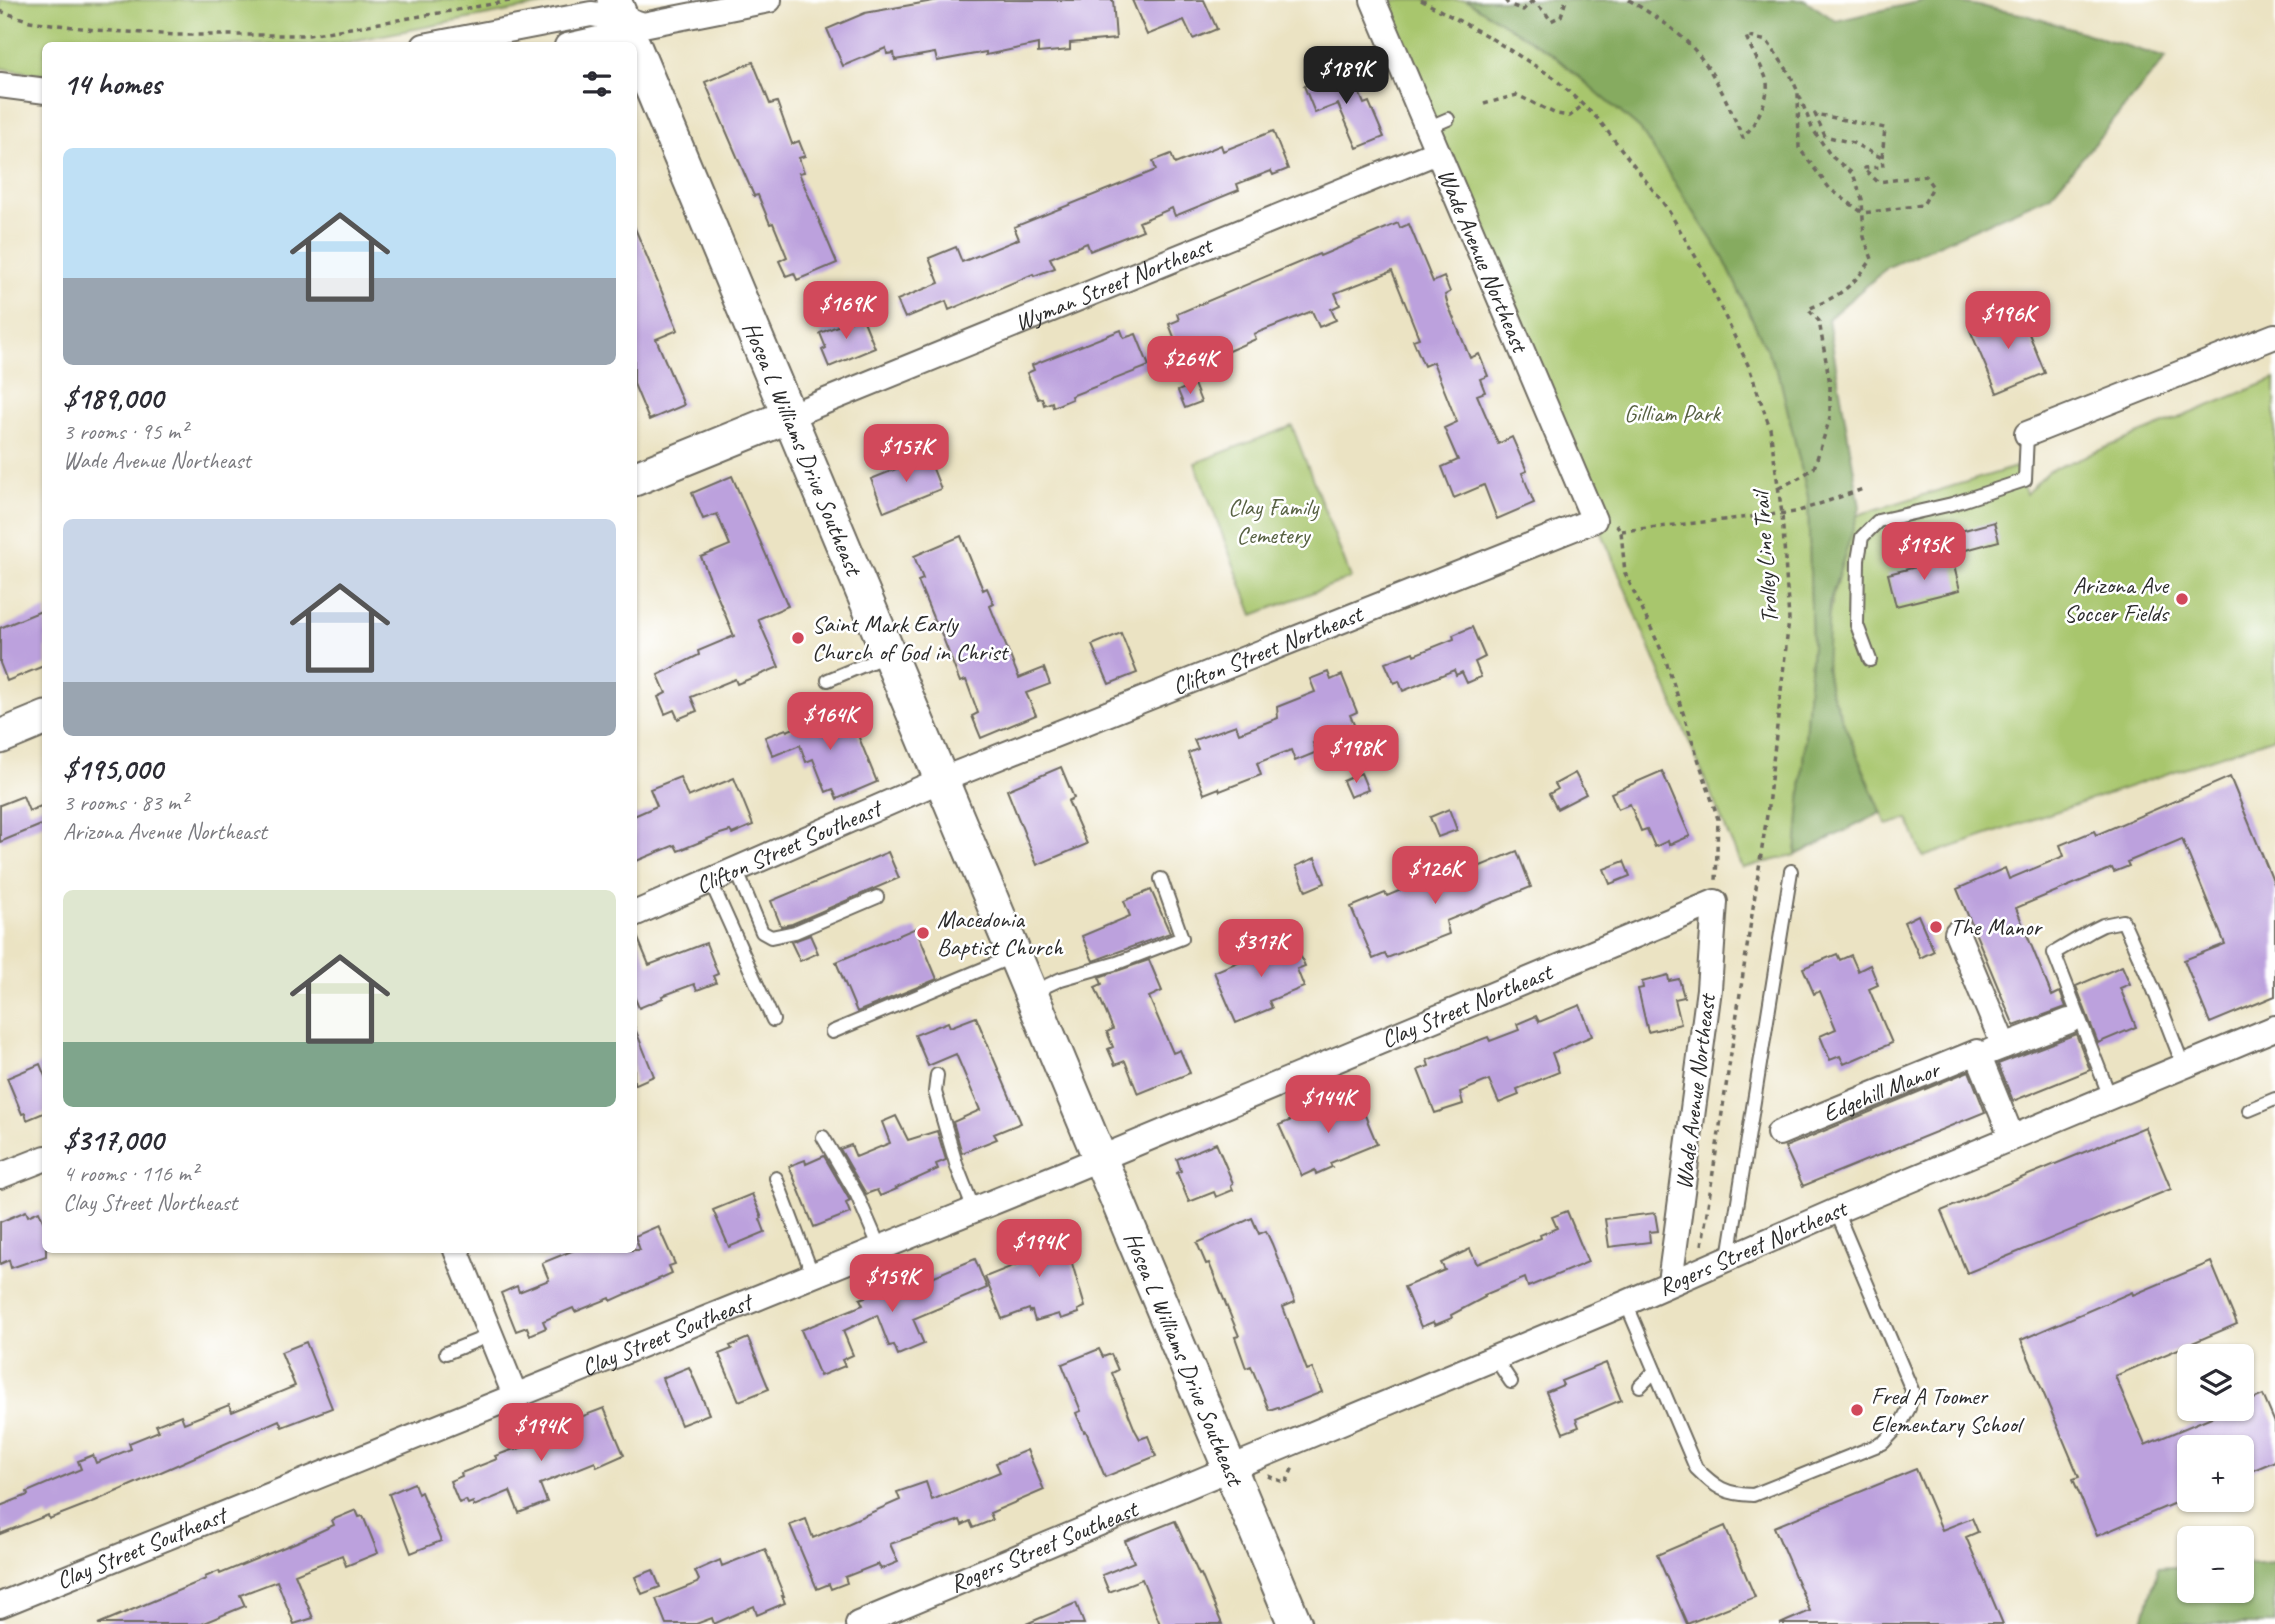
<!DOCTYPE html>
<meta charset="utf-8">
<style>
:root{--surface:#fff;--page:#f2f2f3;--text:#2b2b33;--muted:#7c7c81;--accent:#d1495b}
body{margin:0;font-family:Caveat,sans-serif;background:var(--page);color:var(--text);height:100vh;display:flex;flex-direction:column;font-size:26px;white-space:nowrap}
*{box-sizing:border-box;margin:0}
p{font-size:23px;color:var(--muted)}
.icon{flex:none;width:38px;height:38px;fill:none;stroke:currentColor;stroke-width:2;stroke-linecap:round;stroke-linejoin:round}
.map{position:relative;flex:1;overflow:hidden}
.panel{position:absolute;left:42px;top:42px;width:595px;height:1211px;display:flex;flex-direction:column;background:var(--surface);border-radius:10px;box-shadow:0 2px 5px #0004}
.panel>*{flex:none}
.controls{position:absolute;left:2177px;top:1344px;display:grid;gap:14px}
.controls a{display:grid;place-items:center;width:77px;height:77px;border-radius:10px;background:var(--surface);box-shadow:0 2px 5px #0004;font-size:35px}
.price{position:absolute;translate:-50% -60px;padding:0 16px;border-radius:14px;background:var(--accent);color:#fff;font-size:23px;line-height:46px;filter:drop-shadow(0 2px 4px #0008)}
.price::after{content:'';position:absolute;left:50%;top:42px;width:21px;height:16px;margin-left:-10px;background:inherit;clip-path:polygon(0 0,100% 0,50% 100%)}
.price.on{background:#222;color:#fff}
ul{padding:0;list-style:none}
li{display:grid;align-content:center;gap:14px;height:371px;padding:0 21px}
li span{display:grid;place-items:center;height:217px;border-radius:10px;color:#555}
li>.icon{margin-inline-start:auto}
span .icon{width:126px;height:126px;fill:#fffc;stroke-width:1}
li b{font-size:30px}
h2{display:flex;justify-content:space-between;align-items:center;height:84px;padding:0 21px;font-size:30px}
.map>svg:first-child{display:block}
.green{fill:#a8c66d;stroke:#6a784c;stroke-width:2}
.forest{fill:#86ab60;stroke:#586b46;stroke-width:2}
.building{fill:#bca1dd}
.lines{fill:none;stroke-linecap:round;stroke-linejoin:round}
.lane-casing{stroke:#6e6b60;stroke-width:16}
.street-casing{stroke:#6e6b60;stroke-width:28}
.secondary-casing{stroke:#6e6b60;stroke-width:37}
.path{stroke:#6e6b60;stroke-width:3.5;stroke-dasharray:5 5;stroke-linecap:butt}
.lane{stroke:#fff;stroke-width:12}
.street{stroke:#fff;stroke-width:24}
.secondary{stroke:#fff;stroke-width:33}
.poi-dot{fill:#d1495b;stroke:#fff;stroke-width:2.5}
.labels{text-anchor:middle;stroke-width:5;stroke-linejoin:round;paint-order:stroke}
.street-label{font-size:24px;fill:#2b2b2b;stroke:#fff}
.park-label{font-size:24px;fill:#576142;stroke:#fff}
.poi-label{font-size:24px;fill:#2b2b2b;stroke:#fff;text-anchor:start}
</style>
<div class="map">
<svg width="2275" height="1624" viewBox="0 0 2275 1624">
<rect width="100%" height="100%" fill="#fff"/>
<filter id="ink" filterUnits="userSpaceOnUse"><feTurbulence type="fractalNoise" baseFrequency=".0143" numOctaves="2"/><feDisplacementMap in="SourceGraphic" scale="14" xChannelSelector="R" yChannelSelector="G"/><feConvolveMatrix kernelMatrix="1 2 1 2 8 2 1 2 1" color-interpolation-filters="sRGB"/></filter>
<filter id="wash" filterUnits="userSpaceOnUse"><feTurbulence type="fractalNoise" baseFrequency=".00686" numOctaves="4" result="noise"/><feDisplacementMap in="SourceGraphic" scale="28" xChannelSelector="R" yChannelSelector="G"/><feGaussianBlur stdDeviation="1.57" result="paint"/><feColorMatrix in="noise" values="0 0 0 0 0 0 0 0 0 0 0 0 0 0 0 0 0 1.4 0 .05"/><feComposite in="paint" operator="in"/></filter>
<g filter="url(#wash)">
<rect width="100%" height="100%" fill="#ebe3c3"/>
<path class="green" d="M0,0h569l-239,45 -284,1 -1,29 -45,-7z
M1379,0h87l85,53 89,76 83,128 57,121 28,119 4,149 -16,209 -54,13z
M2275,379v358l-352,120 -15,-38 -21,6 -57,-135c-14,-60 9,-118 27,-175l159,-48 10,27 22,-23z
M1292,426l59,152 -98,37 -58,-152z"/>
<path class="forest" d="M1466,0h339l31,21 90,-21h21l79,15 140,43 -115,137 -163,72 -60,52 32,188 -31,97 -3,66 4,20 51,123 -85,42 16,-209 -4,-149 -28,-119 -57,-121 -83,-128 -89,-76z
M2275,1562v62h-133l16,-56 31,-2v25h53v-27z"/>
<g id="blocks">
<path class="building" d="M939,0h174l3,39 -46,4v7l-32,3v-9l-52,11v-3l-49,9 -2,-8 -40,7 -1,-7 -7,1 -1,-6 -43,18 -16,-37 38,-16z
M1132,0h72l13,29 -24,10 -9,-19 -37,15z
M753,62l17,42 7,-2 15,42 7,-3 6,15 -6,2 5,14 -5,1 38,90 -40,17 -3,-7 -8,3 -7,-15 8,-4 -14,-34 -3,1 -12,-29 -4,1 -49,-114z
M1349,68l15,36 5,-2 15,35 -27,11 -19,-44 -23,9 -11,-27z
M1273,131l15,38 -15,6 -2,-4 -34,13 2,6 -64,26 -3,-8 -33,14 4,8 -53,21 -3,-8 -37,15 5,10 -21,8 -1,-2 -84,36 -3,-9 -41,17 -8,-18 42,-17 -10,-25 27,-11 6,15 57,-23 -5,-12 142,-57 -3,-9 18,-7 4,10 46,-19 2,6z
M1398,223l2,5 9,-4 24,58 11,-5 6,15 -5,3 3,10 22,53 9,-4 9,22 -8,3 5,13 -8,3 21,49 14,-7 15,34 -5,2 12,30 -37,16 -13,-34 -30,13 -12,-31 16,-7 -14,-32 13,-6 -24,-60 -9,4 -11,-26 6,-2 -27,-67 -57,22 5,12 -9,4 5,11 -17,7 -7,-16 -58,23 2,5 -66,29 -5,-14 -4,1 -12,-31 10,-4 -2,-6 142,-60 1,2z
M634,226l44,104 -22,9 28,66 -35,15 -15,-36z
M2019,309l26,64 -48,20 -27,-63z
M862,316l13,32 -46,19 -7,-17 4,-2 -6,-15z
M1121,330l3,8 12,-4 13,32 -78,30 1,3 -19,8 -1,-5 -8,3 -2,-7 -4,1 -11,-26 7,-3 -2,-5z
M1194,384l7,18 -16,6 -7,-17z
M928,456l13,33 -57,23 -13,-33z
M732,476l56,130 -30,13 21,48 -42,17 -2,-5 -44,18 6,14 -19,8 -4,-9 -9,4 -7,-17 8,-4 -8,-18 41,-20 -1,-4 36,-15 -33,-79 29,-12 -13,-31 -14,5 -11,-26z
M1994,522l5,19 -37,10 -5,-19z
M961,536l22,54 4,-2 7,16 -4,2 29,72 25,-10 6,16 -24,9 10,22 -55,23 -9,-22 6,-3 -12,-33 -6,2 -20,-52h-2l-20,-49 5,-2 -9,-23z
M1952,558l8,32 -64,16 -8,-32z
M46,609v56l-39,16 -7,-18v-35z
M1472,627l13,30 -10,5 6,15 -14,6 -5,-11 -6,3 -2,-5 -51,21 -4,-10 -5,2 -9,-20 28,-11 1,3 40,-16 -1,-4z
M1121,633l16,40 -28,11 -17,-39z
M1328,672l3,8 11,-5 15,37 -7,3 5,12 -42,16 4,9 -22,9 -4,-11 -34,13 4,12 -41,16 -1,-3 -15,6 -16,-41 10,-4 -4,-9 42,-15 3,8 39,-15 -1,-11 38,-15 -5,-13z
M837,710l5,11 9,-3 26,64 -40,17 -4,-10 -7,3 -13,-33 -7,3 -6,-17 -27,11 -8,-19 21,-8 1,2z
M1061,767l13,31 -6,3 19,43 -50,21 -30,-75z
M1662,771l28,65 -21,9 -1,-4 -13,6 -8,-18 -6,2 -11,-27 -12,5 -7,-16z
M1361,773l7,17 -18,7 -7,-16z
M1575,773l11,21 -29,15 -8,-15 9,-5 -3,-5z
M680,777l8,20 46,-19 19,47 -21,9 -2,-3 -10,3 -42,17 -3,-6 -41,17v-46l23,-10 -7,-17z
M2230,777l45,109v110l-65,27 -26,-63 41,-16 -43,-105 -55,23 2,4 -15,6 -2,-4 -96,40 36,88 8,-4 6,15 -52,19 -57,-137 48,-21 4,11 55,-23 -4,-11 34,-14 2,4z
M23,796l6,15 17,-7v19l-46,19v-37z
M1449,809l8,21 -19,7 -8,-20z
M1517,851l14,36 -85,34 3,13 -62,24 -2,-4 -12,5 -22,-52 34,-14 2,3 33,-14 1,3 9,-4 2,5z
M888,852l11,26 -107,46 -11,2 -10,-25z
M1315,858l10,25 -19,8 -10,-25z
M1624,861l6,15 -20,8 -6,-15z
M1151,890l19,43 -77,28 -11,-25 48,-20 -6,-15z
M1918,915l16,36 -14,7 -16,-36z
M916,928l21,51 -80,33 -21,-50z
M634,929l15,36 57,-22 12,31 -5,2 3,7 -19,7 -3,-6 -32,12 1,2 -24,10 -5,-12z
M1291,934l14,32 -8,3 7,18 -35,14 3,7 -36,15 -22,-51 55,-23 -2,-5z
M810,935l8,18 -18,8 -9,-19z
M1837,954l3,6 11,-5 7,16 12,-6 8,20 -9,4 23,54 -48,21 -4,-8 -10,4 -10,-24 16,-7 -16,-38 -6,3 -11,-26z
M1149,960l13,31 -13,6 24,56 7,-3 10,23 -52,21 -13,-33 -10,4 -7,-16 5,-2 -6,-15 6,-3 -18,-42 7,-3 -3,-7z
M2122,966l8,18 -10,4 16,39 -38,16 -22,-57z
M1668,975l1,6 10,-2 5,18 -9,2 6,25 -33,8 -10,-43 5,-1 -1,-6z
M1580,1005l12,31 -40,17 7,19 -42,17 2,6 -20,8 -10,-23 -29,12 3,12 -28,9 -17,-43 11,-4 -2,-6 61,-23 2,4 29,-11 -2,-6 19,-8 3,6z
M976,1017l45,106 -27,11 3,5 -35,14 -9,-31 27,-12 -24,-56 -28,12 -13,-31 33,-13 2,5z
M634,1026l20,50 -20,9z
M2076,1034l14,36 -77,31 -15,-37z
M40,1064l6,15v33l-19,8 -2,-7 -3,1 -15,-36z
M1969,1071l16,41 -182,74 -18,-39z
M1356,1094l21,50 -47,19 2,4 -16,7 -1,-4 -13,6 -23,-51z
M896,1116l12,24 29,-9 9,29 -10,4 2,5 -42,19 1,1 -17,7 -3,-6 -11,4 -26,-45 11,-4 5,12 34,-14 -8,-21z
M2145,1127l26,62 -204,84 -26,-62z
M1216,1143l17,40 -2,2 2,5 -17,7 -2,-5 -25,10 -12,-29 4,-2 -4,-12z
M824,1156l25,43 1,2 -4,2 4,10 -36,14 -25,-61 16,-6 1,4z
M752,1194l10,24 -2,1 5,13 -36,15 -16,-37z
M26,1211l2,5 11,-5 7,17v28l-35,12 -2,-8 -9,4v-42z
M1567,1211l21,51 -60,25 -3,-9 -41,17 1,2 -34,18 1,3 -17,7 -2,-3 -12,5 -17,-40 41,-17 -4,-7 29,-14 7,15 64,-26 -1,-3 17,-7 -5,-11z
M1655,1213l3,18 -9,1 1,10 -41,5 -4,-28z
M1252,1218l7,16 7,-3 6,13 23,58 -12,5 24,63 5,-2 10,24 -43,17 -1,-2 -9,3 -18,-44 -5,2 -11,-31 4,-1 -30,-73 -3,1 -9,-21z
M1060,1223l25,84 -7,3 1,3 -18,6 -2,-5 -24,7 -3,-10 -2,1 -1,-3 -27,10 -17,-42 33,-13 -1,-4 6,-2 -7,-20z
M658,1226l17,38 -6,2 3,7 -61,28 -1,-3 -35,14 -2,-4 -30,13 3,7 -16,7 -3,-8 -11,4 -15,-38 16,-7 2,6 30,-12 -7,-17 32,-13h66l-5,-14z
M975,1259l12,29 -74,31 11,25 -26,11 -4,-10 -5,1 -12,-31 -34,16 10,24 -11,5 3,6 -25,10 -19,-46 62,-25 -3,-6 8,-3 -1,-3 29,-15 5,12z
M2211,1262l26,62 -122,52 30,69 83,-35 14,-1v-5l21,-9 12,28v38l-33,14v-28h-53v50l-92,39 -24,-57 6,-2 -58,-137 111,-48 1,3z
M748,1338l21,51 -30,12 -20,-47 13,-5 -2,-3z
M306,1342l26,66 -50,19 -3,-7 -184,81 -46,18 -1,-4 -48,19v-28l28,-11 -1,-3 54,-23 -3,-8 15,-6 3,8 35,-14 -2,-6 30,-12 -3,-6 25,-10 3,8 45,-18 3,7 63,-26 -14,-34z
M1099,1349l4,8 8,-3 7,16 -6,3 23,57 5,9 8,-3 8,20 -51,21 -19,-46 -2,1 -8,-19 5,-2 -19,-47z
M1606,1363l15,37 -45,19 3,8 -16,6 -17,-41 17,-7 -2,-4z
M689,1367l20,47 -28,11 -19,-47z
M604,1408l20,47 -27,12 -2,-5 -55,22 7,18 -28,11 -9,-22 -36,15 -1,-4 -5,2 -2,-4 -7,3 -9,-22 12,-5 -1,-3 36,-14 -2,-3 19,-7 1,1 37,-14 -3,-7z
M1027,1450l17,40 -54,23 3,7 -20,8 -3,-7 -8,4 -2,-5 -70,24 8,18 -17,7 -3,-5 -33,13 2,6 -16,6 -2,-5 -12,5 -27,-64 16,-6 7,19 87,-38 -3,-8 29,-10 6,18 68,-28 -4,-9z
M1916,1469l26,61 30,-12 6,14 -12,5 37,87h-223l30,-13 -36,-84z
M414,1483l4,11 3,-2 20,49 -30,12 -22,-59z
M356,1510l3,7 4,-1 15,37 -32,13 -4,-11 -47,19 18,44 -19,6 -17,-43 -37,14 5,11 -44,18h-103l108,-45 -1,-2 14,-6 1,3 84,-35 30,-14 -2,-5z
M1175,1521l24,54 2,-1 21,50h-62l-18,-45 -33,13 -7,-17 32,-13 -9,-21z
M1725,1526l30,71 -68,27 -30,-69z
M765,1549l19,47h-2l3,7 -28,12 -3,-9 -40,18 -2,-6 -16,6h-30l-10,-25 41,-16 2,-3 -4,-9 25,-11 2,6z
M653,1570l7,17 -18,7 -7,-17z
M1076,1603l8,21h-58z"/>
</g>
</g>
<g filter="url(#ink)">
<use href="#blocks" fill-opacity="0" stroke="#6e6b60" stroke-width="2"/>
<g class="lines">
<g class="lane-casing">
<path id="lane" d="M1427,128l21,-9
M1870,660l-13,-35 1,-65 4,-23 16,-16 74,-17 73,-24 2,-46
M828,680l60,-25
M736,869l26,63 9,5 24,-5 82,-35
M710,880l63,140
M1031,993l30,-14 56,-16 65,-25 -21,-59
M832,1032l182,-76
M937,1075l-2,17 22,75 17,43
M2110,1097l-56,-144 37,-22 12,-6 20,-4 31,69 29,75
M2249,1110l26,-11
M823,1137l34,58 23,53
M776,1178l37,98
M1729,1257l62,-386
M1626,1303l70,165c20,20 29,26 57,27l130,-52 17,-18 9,-17 3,-18 -76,-179
M446,1353l45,-18
M1495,1358l16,24
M1640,1386l15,-15"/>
</g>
<g class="street-casing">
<g id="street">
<path d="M424,46l167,-32 31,4 21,7 126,-25"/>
<path d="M567,46l36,-8 19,-20"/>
<path d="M0,85l46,6"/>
<path id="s1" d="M789,416l648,-264"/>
<path d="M2027,434l248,-98"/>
<path id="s2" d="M634,914l307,-134 653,-260 -221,-520"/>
<path d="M1957,933l47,113"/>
<path d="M1991,1051l78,-30"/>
<path id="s3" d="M1779,1133l198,-81 35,86"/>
<path d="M0,1176l46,-18"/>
<path d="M456,1250l59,145"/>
<path id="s4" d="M0,1605l1065,-432 650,-271 -6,87 -39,293"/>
<path id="s5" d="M858,1624l768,-321 210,-92 439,-183"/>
</g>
</g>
<g class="secondary-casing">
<g id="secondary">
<path d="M614,0l19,46"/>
<path id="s6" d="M634,46l661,1578"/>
<path d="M634,479l155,-63"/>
<path d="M0,737l46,-19"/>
</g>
</g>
<path class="path" d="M1421,0l68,37 64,40 45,42 69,89 34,58 48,101 21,61 12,86 7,106 -22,195 -65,430
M1505,0l3,4 15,6 9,-9
M1531,0l14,12 6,9 10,-5 5,-16
M1629,0c21,13 44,27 61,45 25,26 39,61 53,93 12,-14 26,-37 24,-56 -2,-11 -17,-33 -21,-46l21,5 23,33 8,18
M0,11l30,10 65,9 82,5h132l207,-35
M1484,104l33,-9 39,19 14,2 13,-11
M1779,488l20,-10 15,-10 16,-50v-34l-11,-63 -11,-12c32,-13 44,-22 64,-50l-8,-22 -2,-38 -9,-25 -22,-18 -19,-28 -14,-36 1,56 31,41 33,24 60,-8 10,-18 -8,-11 -47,6 -15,-14 20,-1 -1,-9 -29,-15 -28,-7 -10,-22 70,14 -3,30
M1616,524l5,7 4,42 40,85 53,161 -2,63
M1621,531l175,-19 67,-23
M1268,1476l18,7 7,-16"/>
<use href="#lane" class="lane"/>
<use href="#street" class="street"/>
<use href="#secondary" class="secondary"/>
</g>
</g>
<g class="poi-dot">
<circle cx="2182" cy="599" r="7"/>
<circle cx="798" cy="638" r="7"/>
<circle cx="1936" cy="927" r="7"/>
<circle cx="923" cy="933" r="7"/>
<circle cx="1857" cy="1410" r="7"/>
</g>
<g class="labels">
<g class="street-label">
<text transform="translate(1483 260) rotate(67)" y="8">Wade Avenue Northeast</text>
<text dy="8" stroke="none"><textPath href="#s1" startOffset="350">Wyman Street Northeast</textPath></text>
<text dy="8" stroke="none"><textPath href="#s6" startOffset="436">Hosea L Williams Drive Southeast</textPath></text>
<text transform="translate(1765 558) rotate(-94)" y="8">Trolley Line Trail</text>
<text dy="8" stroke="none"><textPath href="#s2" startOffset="686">Clifton Street Northeast</textPath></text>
<text dy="8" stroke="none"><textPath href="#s2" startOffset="168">Clifton Street Southeast</textPath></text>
<text dy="8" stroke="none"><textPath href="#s4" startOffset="1584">Clay Street Northeast</textPath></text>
<text dy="8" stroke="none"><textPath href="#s3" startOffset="110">Edgehill Manor</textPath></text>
<text transform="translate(1695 1092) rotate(-83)" y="8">Wade Avenue Northeast</text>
<text dy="8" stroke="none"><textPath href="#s5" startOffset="970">Rogers Street Northeast</textPath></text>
<text dy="8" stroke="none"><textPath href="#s4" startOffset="719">Clay Street Southeast</textPath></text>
<text dy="8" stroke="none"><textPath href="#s6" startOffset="1423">Hosea L Williams Drive Southeast</textPath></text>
<text dy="8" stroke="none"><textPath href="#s5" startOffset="201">Rogers Street Southeast</textPath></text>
<text dy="8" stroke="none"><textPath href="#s4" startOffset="152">Clay Street Southeast</textPath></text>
</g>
<g class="park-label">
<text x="1672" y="421">Gilliam Park</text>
<text x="1273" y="515">Clay Family<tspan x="1273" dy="28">Cemetery</tspan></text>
</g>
<g class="poi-label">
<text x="2168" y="593" text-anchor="end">Arizona Ave<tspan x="2168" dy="28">Soccer Fields</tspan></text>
<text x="812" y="632">Saint Mark Early<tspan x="812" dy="28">Church of God in Christ</tspan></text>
<text x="937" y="927">Macedonia<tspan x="937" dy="28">Baptist Church</tspan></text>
<text x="1950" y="935">The Manor</text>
<text x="1871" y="1404">Fred A Toomer<tspan x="1871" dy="28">Elementary School</tspan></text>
</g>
</g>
</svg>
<div class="controls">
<a><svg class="icon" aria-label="layers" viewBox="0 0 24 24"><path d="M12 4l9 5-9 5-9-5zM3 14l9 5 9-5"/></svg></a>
<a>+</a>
<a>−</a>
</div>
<b class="price on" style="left:1346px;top:106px">$189K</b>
<b class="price" style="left:846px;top:341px">$169K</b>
<b class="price" style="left:2008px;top:351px">$196K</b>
<b class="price" style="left:1190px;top:396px">$264K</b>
<b class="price" style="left:906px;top:484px">$157K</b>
<b class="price" style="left:1924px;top:582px">$195K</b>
<b class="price" style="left:830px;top:752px">$164K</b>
<b class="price" style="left:1356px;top:785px">$198K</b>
<b class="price" style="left:1435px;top:906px">$126K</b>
<b class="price" style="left:1261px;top:979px">$317K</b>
<b class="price" style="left:1328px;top:1135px">$144K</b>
<b class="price" style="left:1039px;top:1279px">$194K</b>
<b class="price" style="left:892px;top:1314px">$159K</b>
<b class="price" style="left:541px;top:1463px">$194K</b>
<section class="panel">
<h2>14 homes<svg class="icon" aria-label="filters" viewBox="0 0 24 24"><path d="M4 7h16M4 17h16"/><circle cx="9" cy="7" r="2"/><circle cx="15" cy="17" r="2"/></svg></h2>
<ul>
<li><span style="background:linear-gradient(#bfe0f5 60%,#9aa5b1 0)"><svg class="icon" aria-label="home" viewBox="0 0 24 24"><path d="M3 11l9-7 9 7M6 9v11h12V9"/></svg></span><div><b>$189,000</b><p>3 rooms · 95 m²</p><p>Wade Avenue Northeast</p></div></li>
<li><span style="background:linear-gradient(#c9d6e8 75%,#9aa5b1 0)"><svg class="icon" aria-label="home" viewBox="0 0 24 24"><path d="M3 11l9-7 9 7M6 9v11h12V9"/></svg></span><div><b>$195,000</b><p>3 rooms · 83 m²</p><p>Arizona Avenue Northeast</p></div></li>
<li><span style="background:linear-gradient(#dfe7d0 70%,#7fa58c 0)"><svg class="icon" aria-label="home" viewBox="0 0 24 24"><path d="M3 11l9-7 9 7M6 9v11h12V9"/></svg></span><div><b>$317,000</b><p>4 rooms · 116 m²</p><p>Clay Street Northeast</p></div></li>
</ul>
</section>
</div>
